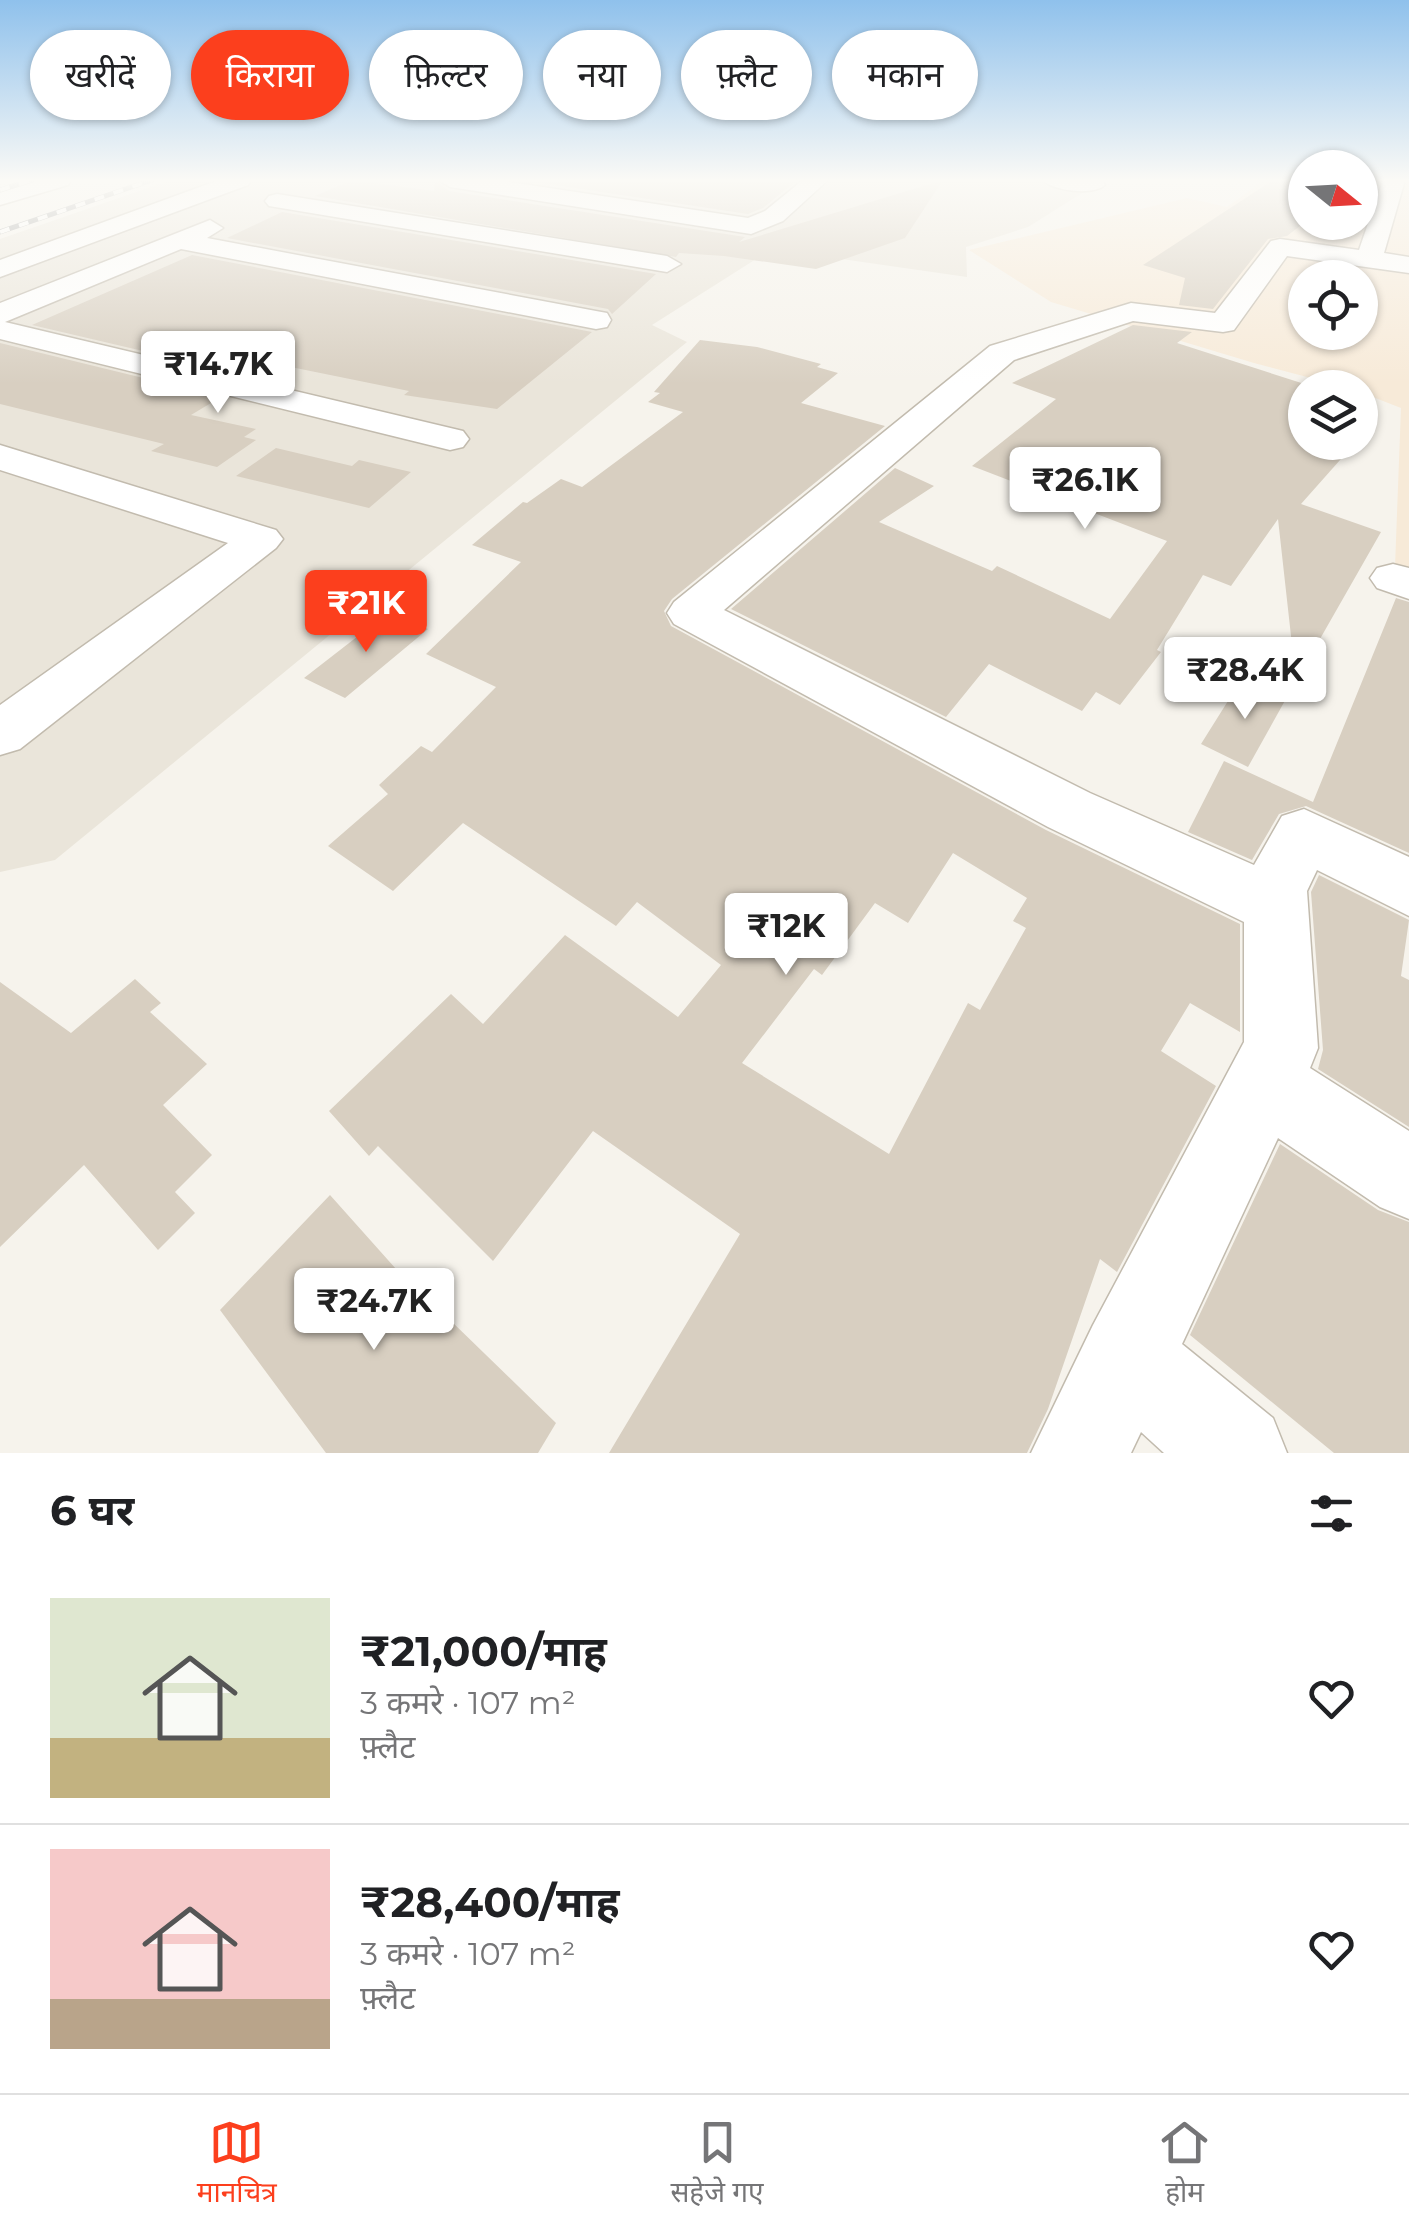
<!DOCTYPE html>
<html lang="hi">
<meta charset="utf-8">
<style>
:root{--surface:#fff;--page:#f6f6f6;--text:#202124;--muted:#757577;--line:#e0e0e0;--accent:#fc3f1d}
body{margin:0;font-family:Montserrat,"Noto Sans Devanagari",sans-serif;background:var(--page);color:var(--text);height:100vh;display:flex;flex-direction:column;font-size:38px;white-space:nowrap}
*{box-sizing:border-box;margin:0}
p{font-size:32px;color:var(--muted)}
.icon{flex:none;width:55px;height:55px;fill:none;stroke:currentColor;stroke-width:2;stroke-linecap:round;stroke-linejoin:round}
.map{position:relative;height:1453px;overflow:hidden}
.sheet{display:flex;flex-direction:column;background:var(--surface);flex:1}
.sheet>*{flex:none}
.top-card{position:absolute;left:30px;top:30px;width:1350px;height:90px;display:flex;gap:20px}
.needle{width:65px;rotate:108deg}
.tools{position:absolute;left:1288px;top:150px;display:grid;gap:20px}
.tools a{display:grid;place-items:center;width:90px;height:90px;border-radius:50%;background:var(--surface);box-shadow:0 2px 8px #0004;font-size:50px}
.price{position:absolute;translate:-50% -85px;padding:0 22px;border-radius:10px;background:#fff;color:#222;font-size:32px;line-height:65px;filter:drop-shadow(0 2px 5px #0008)}
.price::after{content:'';position:absolute;left:50%;top:60px;width:30px;height:22px;margin-left:-15px;background:inherit;clip-path:polygon(0 0,100% 0,50% 100%)}
.price.selected{background:var(--accent);color:#fff}
ul{padding:0;list-style:none}
li{display:flex;align-items:center;gap:30px;height:250px;padding:0 50px}
li+li{border-top:2px solid var(--line)}
li span{display:grid;place-items:center;flex:none;width:280px;height:200px;border-radius:0px;color:#555}
li>.icon{margin-inline-start:auto}
span .icon{width:120px;height:120px;fill:#fffc;stroke-width:1}
li b{font-size:42px}
h2{display:flex;justify-content:space-between;align-items:center;height:120px;padding:0 50px;font-size:42px}
.tag{padding:0 35px;border-radius:45px;background:var(--surface);box-shadow:0 2px 8px #0004;font-size:35px;line-height:90px}
.tag.selected{background:var(--accent);color:#fff}
.tabs{display:flex;justify-content:space-around;align-items:center;height:140px;border-top:2px solid var(--line);background:var(--surface);font-size:28px;color:var(--muted)}
.tabs a{display:grid;justify-items:center;gap:5px}
.tabs .selected{color:var(--accent)}
.map>svg:first-child{display:block}
.residential{fill:#eae5da}
.commercial{fill:#f7ead8;fill-rule:evenodd}
.building{fill:#d8cfc1;fill-rule:evenodd}
.lines{fill:none;stroke-linecap:round;stroke-linejoin:round}
.minor-casing{stroke:#c2bbae;stroke-width:3}
.minor{fill:#fff;fill-rule:evenodd}
.rail-casing{stroke:#9a9a9a;stroke-width:5}
.rail{stroke:#fff;stroke-width:4;stroke-dasharray:10;stroke-linecap:butt}
</style>
<div class="map">
<svg width="1409" height="1453" viewBox="0 0 1409 1453">
<rect width="100%" height="100%" fill="#f6f3ec"/>
<path class="residential" d="M171,180h932l-75,47 -62,20 1,30 -195,-28 -120,76 35,17 -632,518 -55,12v-633z"/>
<path class="commercial" d="M1264,180h41v42h55v-42h49v420l-15,-7 7,-185 -41,-16v-4l-15,-1 -91,-24 -203,-61 -82,-52 218,-52 40,9zM1305,278h55v54h-55z"/>
<path class="building" d="M352,180l82,11 1,-11 14,11 296,46 -6,5 204,-62 -38,58 -89,31 -92,-13 -45,-3 -3,4 -361,-61z
M522,180h275l-34,28 -15,6z
M1273,180l32,6v36l-18,14 -19,3 -55,70 -34,-4 6,-27 -42,-13z
M282,212l374,62 -44,40 -4,-5 -381,-71z
M192,255l400,77 -95,77 -93,-14 5,-4 -133,-27 -22,13 -222,-52z
M1133,325l59,7 -15,11 140,45h-12v54h51l-55,62 80,28 -85,149 -18,-162 -47,67 -28,-11 -46,75 4,2 -41,53 -24,-13 -14,19 -93,-47 -43,53 -215,-108 164,-141 39,18 -55,36 113,49 5,-5 113,53 57,-78 -195,-75 84,-67 -44,-16z
M700,340l57,7 64,17 -4,3 21,6 -37,30 84,23 -213,173 -8,12 7,15 375,204 194,94v108l-50,-29 -29,48 55,35 -99,186 -17,-13 -52,150 -21,44h-418l131,-219 -147,-103 -100,130 -115,-115 -9,10 -40,-45 122,-117 32,30 82,-89 113,82 43,-52 -84,-63 -21,24 -153,-103 -70,68 -65,-45 60,-52 -9,-9 42,-39 11,6 64,-65 -70,-33 95,-92 -49,-17 51,-43 4,1 34,-24 21,8 101,-75 -35,-10 12,-9 -6,-1zM953,853l74,45 -14,23 13,7 -46,82 -12,-7 -79,151 -147,-91 72,-94 8,6 53,-72 33,20z
M0,343l221,54 -30,18 65,14 -12,8 12,3 -39,27 -66,-16 13,-7 -164,-40z
M276,448l76,18 7,-6 52,12 -42,36 -133,-32z
M1396,598l13,4v251l-103,-47 -27,8 -27,46 -64,-28 36,-71 89,41z
M389,612l39,17 -83,69 -41,-20z
M1243,677l44,20 -39,70 -47,-23z
M1319,875l90,45 -8,56 8,4v147l-91,-58 5,-19 -12,-158z
M135,979l26,24 -11,9 57,52 -44,41 49,50 -37,37 20,21 -37,37 -74,-85 -84,82v-265l71,51z
M1280,1144l98,66 31,12v231h-75l-144,-118z
M330,1195l116,130 4,-5 106,103 -18,30h-212l-106,-143z"/>
<g class="lines">
<g class="minor-casing">
<path id="minor" d="M35,180h36l-3,5 -68,20v-14z
M219,180h32l-3,5 -248,92v-17z
M439,180h57l252,38 17,-7 38,-31h25l-45,41 -32,13 -301,-47z
M1042,180h60l3,5c-12,11 -51,6 -63,-5z
M1383,180h22l-21,73 25,4v16l-122,-17 -53,74 -11,2 -90,-11 -119,39 -290,250 366,183 164,72 28,-49 22,-7 105,48v59l-92,-46 -10,21 11,157 -8,20 99,63v88l-29,-12 -102,-69 -96,206 91,74 14,35h-123l-23,-21 -10,21h-100l62,-128 151,-283v-120l-196,-95 -374,-203 -7,-11 7,-11 316,-256 141,-43 84,10 56,-72 9,-2 79,11z
M277,194l390,62 14,8 -14,8 -398,-66 -4,-5 4,-5z
M210,220l13,8 -16,10 389,73 11,2 4,7 -4,7 -11,2 -415,-80 -176,73 458,109 6,8 -6,8 -13,3 -450,-111v-36z
M0,445l276,85 7,9 -7,9 -256,201 -20,6v-50l228,-162 -228,-73z
M1393,564l16,4v31l-32,-11 -7,-10 7,-10z"/>
</g>
<use href="#minor" class="minor"/>
<g class="rail-casing">
<path id="rail" d="M0,190l32,-10
M0,232l152,-52"/>
</g>
<use href="#rail" class="rail"/>
</g>
<linearGradient id="sky" x2="0" y2="1"><stop stop-color="#8fc1ec"/><stop offset="0.47" stop-color="#fbfaf6"/><stop offset="1" stop-color="#fbfaf6" stop-opacity="0"/></linearGradient>
<rect width="1409" height="384" fill="url(#sky)"/>
</svg>
<div class="tools">
<a><svg class="needle" viewBox="-14 -14 28 28"><path d="M0-13l5 13h-10z" fill="#e53935"/><path d="M0 13l5-13h-10z" fill="#757577"/></svg></a>
<a><svg class="icon" aria-label="locate" viewBox="0 0 24 24"><circle cx="12" cy="12" r="6"/><path d="M12 2v4M12 18v4M2 12h4M18 12h4"/></svg></a>
<a><svg class="icon" aria-label="layers" viewBox="0 0 24 24"><path d="M12 4l9 5-9 5-9-5zM3 14l9 5 9-5"/></svg></a>
</div>
<b class="price" style="left:218px;top:416px">₹14.7K</b>
<b class="price" style="left:1085px;top:532px">₹26.1K</b>
<b class="price selected" style="left:366px;top:655px">₹21K</b>
<b class="price" style="left:1245px;top:722px">₹28.4K</b>
<b class="price" style="left:786px;top:978px">₹12K</b>
<b class="price" style="left:374px;top:1353px">₹24.7K</b>
<div class="top-card">
<a class="tag">खरीदें</a>
<a class="tag selected">किराया</a>
<a class="tag">फ़िल्टर</a>
<a class="tag">नया</a>
<a class="tag">फ़्लैट</a>
<a class="tag">मकान</a>
</div>
</div>
<section class="sheet">
<h2>6 घर<svg class="icon" aria-label="filters" viewBox="0 0 24 24"><path d="M4 7h16M4 17h16"/><circle cx="9" cy="7" r="2"/><circle cx="15" cy="17" r="2"/></svg></h2>
<ul>
<li><span style="background:linear-gradient(#dfe7d0 70%,#c2b280 0)"><svg class="icon" aria-label="home" viewBox="0 0 24 24"><path d="M3 11l9-7 9 7M6 9v11h12V9"/></svg></span><div><b>₹21,000/माह</b><p>3 कमरे · 107 m²</p><p>फ़्लैट</p></div><svg class="icon" aria-label="heart" viewBox="0 0 24 24"><path d="M12 20l-8-8c-3-5 5-10 8-4 3-6 11-1 8 4z"/></svg></li>
<li><span style="background:linear-gradient(#f6c9c9 75%,#b9a48a 0)"><svg class="icon" aria-label="home" viewBox="0 0 24 24"><path d="M3 11l9-7 9 7M6 9v11h12V9"/></svg></span><div><b>₹28,400/माह</b><p>3 कमरे · 107 m²</p><p>फ़्लैट</p></div><svg class="icon" aria-label="heart" viewBox="0 0 24 24"><path d="M12 20l-8-8c-3-5 5-10 8-4 3-6 11-1 8 4z"/></svg></li>
</ul>
</section>
<nav class="tabs">
<a class="selected"><svg class="icon" aria-label="map" viewBox="0 0 24 24"><path d="M3 6l6-2 6 2 6-2v14l-6 2-6-2-6 2zM9 4v14M15 6v14"/></svg>मानचित्र</a>
<a><svg class="icon" aria-label="saved" viewBox="0 0 24 24"><path d="M7 4h10v16l-5-4-5 4z"/></svg>सहेजे गए</a>
<a><svg class="icon" aria-label="home" viewBox="0 0 24 24"><path d="M3 11l9-7 9 7M6 9v11h12V9"/></svg>होम</a>
</nav>
